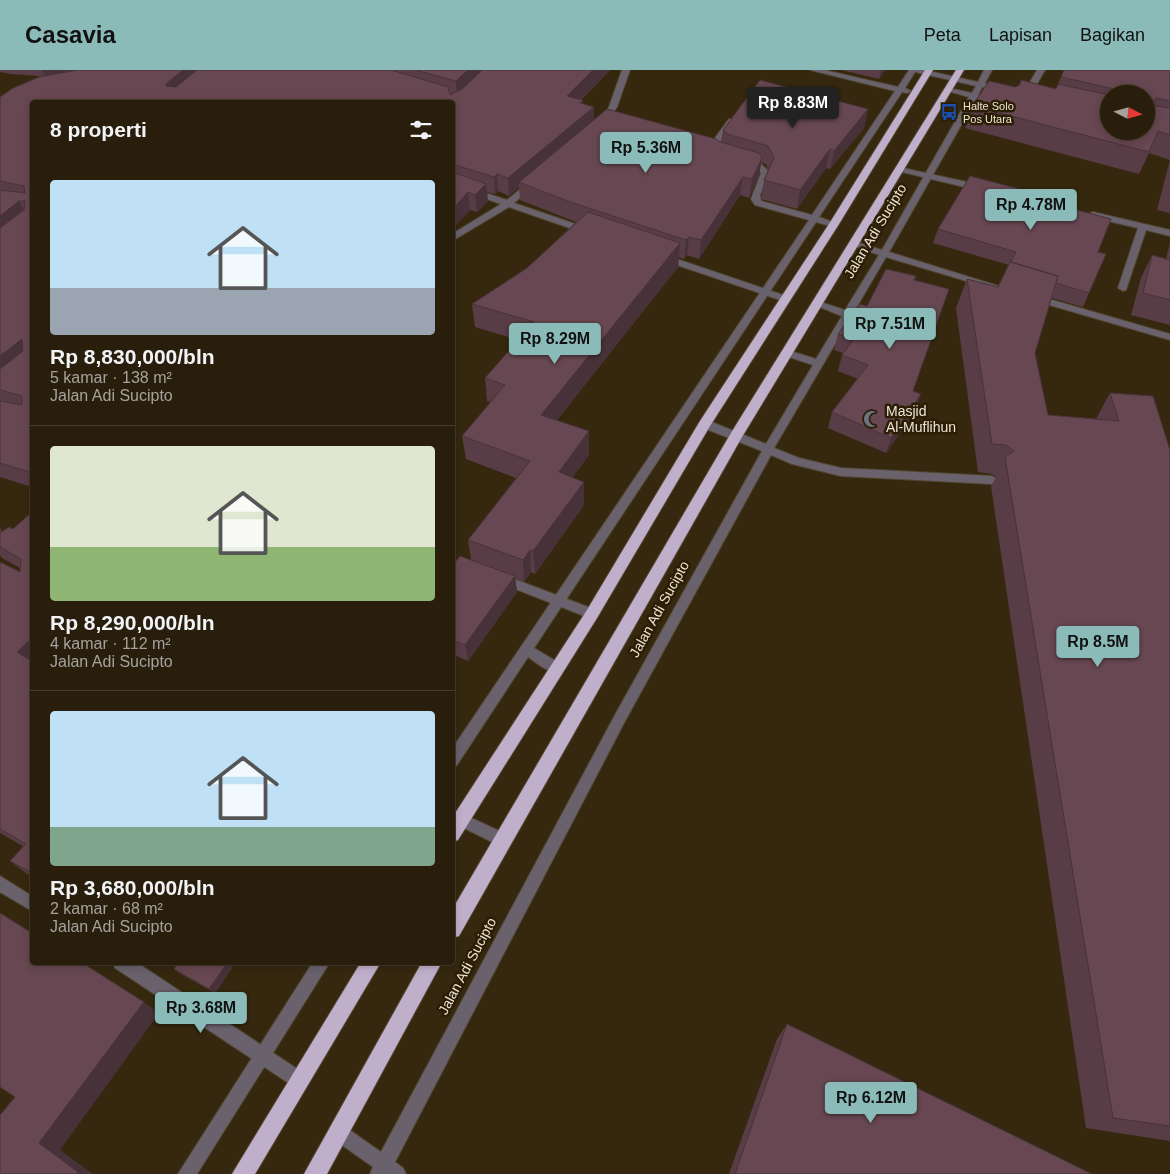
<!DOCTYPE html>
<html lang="id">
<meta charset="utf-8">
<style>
:root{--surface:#281e0b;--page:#342b19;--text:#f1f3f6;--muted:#a5a29d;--line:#443c2c;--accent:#8bbbb9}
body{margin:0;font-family:Arial,sans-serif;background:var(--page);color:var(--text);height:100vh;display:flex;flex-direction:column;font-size:19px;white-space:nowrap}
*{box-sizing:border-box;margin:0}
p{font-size:16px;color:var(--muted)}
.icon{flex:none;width:28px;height:28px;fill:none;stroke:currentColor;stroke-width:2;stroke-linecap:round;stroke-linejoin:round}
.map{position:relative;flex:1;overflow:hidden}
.panel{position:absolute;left:30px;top:30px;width:425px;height:865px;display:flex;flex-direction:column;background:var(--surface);border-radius:5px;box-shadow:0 2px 8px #0003,0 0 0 1px var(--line)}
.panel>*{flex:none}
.needle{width:32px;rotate:96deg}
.buttons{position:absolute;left:1100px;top:15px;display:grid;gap:10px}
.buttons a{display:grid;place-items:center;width:55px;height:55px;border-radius:50%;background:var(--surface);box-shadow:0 2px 8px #0003,0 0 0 1px var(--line);font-size:25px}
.price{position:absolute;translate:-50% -42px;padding:0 11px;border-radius:5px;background:var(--accent);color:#111;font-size:16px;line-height:32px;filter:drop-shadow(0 1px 2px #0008)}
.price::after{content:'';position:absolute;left:50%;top:30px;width:15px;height:11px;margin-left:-8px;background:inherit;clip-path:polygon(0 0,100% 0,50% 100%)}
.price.on{background:#222;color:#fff}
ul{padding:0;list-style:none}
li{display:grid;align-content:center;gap:10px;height:265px;padding:0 20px}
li+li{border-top:1px solid var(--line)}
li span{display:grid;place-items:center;height:155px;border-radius:5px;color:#555}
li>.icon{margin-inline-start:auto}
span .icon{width:90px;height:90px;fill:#fffc;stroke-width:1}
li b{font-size:21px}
h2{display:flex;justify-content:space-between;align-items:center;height:60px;padding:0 20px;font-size:21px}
header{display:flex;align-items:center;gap:30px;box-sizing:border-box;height:70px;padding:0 25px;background:var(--accent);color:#111}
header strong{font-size:24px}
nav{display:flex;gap:28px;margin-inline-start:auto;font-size:18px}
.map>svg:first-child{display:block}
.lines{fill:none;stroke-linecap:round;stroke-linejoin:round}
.lane-casing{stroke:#52462f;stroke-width:2}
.street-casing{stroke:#52462f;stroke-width:2}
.highway-casing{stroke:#52462f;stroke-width:2}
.lane{fill:#69626d;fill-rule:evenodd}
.street{fill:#69626d;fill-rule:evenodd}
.highway{fill:#c0afca;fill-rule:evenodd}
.wall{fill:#593d46;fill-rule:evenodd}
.shaded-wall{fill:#483239}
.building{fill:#674751;stroke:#483239}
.labels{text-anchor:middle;stroke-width:5;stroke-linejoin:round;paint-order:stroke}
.far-poi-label{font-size:11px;fill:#ece4d5;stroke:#2b1e05;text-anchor:start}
.street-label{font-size:14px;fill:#ece4d5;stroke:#2b1e05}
.poi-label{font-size:14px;fill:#ece4d5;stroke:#2b1e05;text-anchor:start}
</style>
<header>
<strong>Casavia</strong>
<nav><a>Peta</a><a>Lapisan</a><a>Bagikan</a></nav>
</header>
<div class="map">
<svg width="1170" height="1104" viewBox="0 0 1170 1104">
<rect width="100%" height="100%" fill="#35280f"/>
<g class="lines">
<g class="lane-casing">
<path id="lane" d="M810,0h14l74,17 11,-17h15l54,12 6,-12h8l-7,13 6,3 -4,2 -5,-1 -4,8 8,3 -4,2 -6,-1 -87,153 122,38 -2,2h-6l-117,-35 -112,191 25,10 42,10 151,8 6,4 -6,4 -151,-8 -49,-12 -21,-9 -147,268 -229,439 8,6 3,6h-36l3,-7 -41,-29 -3,-6 3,-6 6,-3 6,3 37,26 234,-437 147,-264 -61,-24 -1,-3 5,-4 4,1 57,23 47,-79 -30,-10 -1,-2 5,-3 29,9 26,-43 -30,-12 5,-3 28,9 34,-55 -30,-11 4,-3 29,9 87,-153 -25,-7 4,-2 24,5 4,-7 -61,-14 -10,16 6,3 -4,2 -5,-1 -83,125 19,7 -4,3 -18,-5 -282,426 27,16 1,4 -1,4c-11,3 -24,-9 -33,-15l-71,108 -5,2v-18l357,-529 -54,-15 -4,-6 10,-26 -7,-6 -13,-4 4,-2 15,2 9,9 -9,23 1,6 51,14 83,-124z
M1037,0h8l-16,28h-6l-1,-2z
M729,49l7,2 -19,25 3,8 -7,2 -4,-10z
M1035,225l135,39v6l-138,-40v-4z
M313,892h17l-133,212h-19z"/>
</g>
<g class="street-casing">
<path id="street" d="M622,0h8l-13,37 -12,17h-6l-1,-2 11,-15z
M898,97l83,18 4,3 -4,3 -83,-20z
M530,111l7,2 -23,20 76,26v4h-6l-75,-26 -57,34v-7l49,-30 -49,-17v-5l55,18z
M1093,142l77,18v6l-24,-6 -20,60 -3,1 -5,-3 20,-60 -48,-11v-4z
M662,184l127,43 2,2 -5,3 -3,-1 -124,-42v-4z
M501,504l95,36 2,4 -2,4 -4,1 -95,-37 -2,-3 2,-3z
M452,739l56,26 2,5 -2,5 -5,2 -5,-2 -46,-23z
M0,806l32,20v15l-32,-19z
M113,892h23l169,112 2,6 -2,6 -6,2 -6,-2 -178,-118z"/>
</g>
<g class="highway-casing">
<path id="highway" d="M925,0h8l-94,154 -129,202 -113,192 -139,222 -6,2v-24l135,-208 113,-189 129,-197z
M956,0h8l-222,367 -283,499 -7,2v-28l279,-477z
M361,892h20l-126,212h-23z
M422,892h20l-115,212h-23z"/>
</g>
<use href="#lane" class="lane"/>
<use href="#street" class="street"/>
<use href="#highway" class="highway"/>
</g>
<path class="wall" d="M0,0h610l-29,30 2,4 11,3v12l127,23 2,-12 145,-21 -4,19 -34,41 -4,-1 -29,41 -36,-10 3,-19 4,-9 -2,-7 -5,-1 -2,13 -10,22 -9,-3 -41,64 -12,-4 -3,4 -5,-2 -1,10 -121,153 32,35 -17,22 12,28 -49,69 -4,-2 -7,10 -9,-4 2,14 -49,69 -16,-7v-88l19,-7 -3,-19 48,-62 -50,-19 -4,-23 29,-34 -4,-1 -2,-23 33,-38 -43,-13 -3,-23 55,-36 49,-46 -56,-22 -1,-13 -10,9 -11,-5 -3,3 -8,-2 1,9 -11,11 -7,-2 -15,16h-3v-124h-420v385l-32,-10v-380l40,-20 -1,-1 -29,-2 -10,-2z
M841,0h44l-6,9z
M1170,0v143l-13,-3 13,-50 -21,-7 -10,21 -174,-46 7,-22 47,-21 2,-5 35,9 5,-12zM1109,24h37l-37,37z
M1035,123l-2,5 65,54 -9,41 -6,14 -31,-9 -17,55 13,62 48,4 14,-26 60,57v691l-84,-13 -95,-642 5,-9 -4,-3 -14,-2 -22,-164 11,-29 31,8 11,-22 -76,-22 5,-14z
M1170,173v82l-39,-10 10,-37 11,-23 14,4z
M914,210l-1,111 3,19 -30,43 -58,-25 4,-16 26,-33 -20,-8 4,-16 1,-2 -9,-3 4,-16 29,-28z
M32,442v365l-6,-4 -16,-12 13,-15 -23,-13v-271l20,10v-4l-18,-10 -2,-3v-27l2,3 11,-2z
M236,892l-21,31 -36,-20 -5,-4z
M787,954l305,150h-363l48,-135z"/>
<path class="shaded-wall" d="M42,0h54l-47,15z
M183,0h25l-36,32 -6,-16v-2z
M468,0h19l-30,28 -1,-17z
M593,0h17l-43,43v-17z
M881,0h4l-6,9z
M583,30v16l11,-9v17l-75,58v5l-10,9 -1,-18z
M868,39l-4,19 -34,41 4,-18z
M830,79l-4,19 -29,41 3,-19z
M762,88l-3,18 -10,22 3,-19z
M497,104l1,17 -3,3 -1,-17z
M743,107l-3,18 -41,64 2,-19z
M486,114l2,17 -11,11 -2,-17z
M468,122l2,18 -15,16 -2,-17z
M19,131l9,18 -28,23v-26z
M689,167l-2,18 -3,4 2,-19z
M680,173l-2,24 -136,171 -1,-23z
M22,269l10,18 -32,25v-26z
M921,324l-5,16 -30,43 5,-15z
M589,361v24l-29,40 -1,-23z
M584,412v23l-49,69 -2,-23z
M530,480l1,22 -7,10 -1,-22z
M515,506l2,16 -49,69 -3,-16z
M32,568v28l-15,-14z
M228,892h8l-21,31 -6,-4z
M144,932l15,11 -99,137 33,24h-16l-38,-31z"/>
<path class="building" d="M77,0h106l-17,14v2l10,1 21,-17h194l57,17 2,8 12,-6 20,-19h111l-26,26 16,4 -3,3 14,4 -86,71 -11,-4 -3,3 -42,-13v-62h-420v371l-32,-10v-62l22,4v-9l-22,-6v-21l23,-18 -1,-12 -22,17v-128l24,-18 1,-9h-6l-19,15v-26l25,3 -1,-7 -24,-5v-84l13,-9 26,-11z
M415,0h53l-12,11z
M1064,0h106v31l-14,-3 -2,2 2,6 14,2v27l-12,-4 -9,21 -177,-46 17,-25 26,6 5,-2 1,-5 35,9 2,-5 51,11v36h37v-37h-27v-4l-58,-13z
M760,10l108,29 -34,42 -4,-2 -30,41 -36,-10 10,-22 -6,-12 -41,-12 -4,-4z
M607,39l109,30 4,3 39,11 3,5 -10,21 -9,-2 -42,63 -12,-3 -3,3 -116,-38 -51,-20z
M452,102l34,12 -11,11 -7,-3 -15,17z
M970,106l65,17 -2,5 78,21 -13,33 8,2 -17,39 -33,-10 2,-7 -47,-14 5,-10 -78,-23z
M588,142l92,31 -139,172 48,16 -30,41 25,10 -51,69 -3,-1 -7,10 -55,-20 62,-79 -68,-25 43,-51 -20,-7 49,-56 -62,-18 55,-36z
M1152,185l18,5v40l-27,-7z
M1010,192l48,14 -23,77 13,62 71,6 -9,-28 43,3 17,54v676l-57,-8 -108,-661 9,-6 -8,-6 -14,-1 -25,-165 31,8z
M886,199l30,7 -2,4 35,9 -36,102 8,3 -30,44 -59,-26 36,-47 -26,-10 11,-15 -15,-6 22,-30 7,2z
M32,442v126l-15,14 15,9v212l-22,-12 16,-17 -26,-15v-267l20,10 1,-13 -21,-12v-14l9,-6 4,2z
M460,486l55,20 -50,69 -13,-5v-74z
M0,843l32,20v29h49l63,40 -105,141 39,29 -1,2h-77v-59l15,-18 -15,-10z
M178,892h50l-19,27 -35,-20z
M787,954l305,150h-357z"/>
<defs>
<g id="bus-bare" transform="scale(1.35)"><path d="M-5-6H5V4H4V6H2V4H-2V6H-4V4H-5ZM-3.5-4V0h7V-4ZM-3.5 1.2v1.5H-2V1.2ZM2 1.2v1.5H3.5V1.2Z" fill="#1a4fb4" stroke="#2b1e05" stroke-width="2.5" paint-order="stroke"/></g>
<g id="mosque-bare" transform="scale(1.35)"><path d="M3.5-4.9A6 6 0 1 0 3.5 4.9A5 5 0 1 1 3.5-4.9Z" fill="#6b7280" stroke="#2b1e05" stroke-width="2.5" paint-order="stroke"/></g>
</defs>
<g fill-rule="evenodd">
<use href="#bus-bare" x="949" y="42"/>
<use href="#mosque-bare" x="872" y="349"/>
</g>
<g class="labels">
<g class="far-poi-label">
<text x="963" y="40">Halte Solo<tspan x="963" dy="13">Pos Utara</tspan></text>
</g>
<g class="street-label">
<text transform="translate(875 161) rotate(-59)" y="5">Jalan Adi Sucipto</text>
<text transform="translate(659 539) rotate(-61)" y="5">Jalan Adi Sucipto</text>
<text transform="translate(467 896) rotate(-62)" y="5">Jalan Adi Sucipto</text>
</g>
<g class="poi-label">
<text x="886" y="346">Masjid<tspan x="886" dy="16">Al-Muflihun</tspan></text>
</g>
</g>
</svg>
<div class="buttons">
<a><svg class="needle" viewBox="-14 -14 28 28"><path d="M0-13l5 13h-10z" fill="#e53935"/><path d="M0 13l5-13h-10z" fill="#a5a29d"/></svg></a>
</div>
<b class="price on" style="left:793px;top:59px">Rp 8.83M</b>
<b class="price" style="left:646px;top:104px">Rp 5.36M</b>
<b class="price" style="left:1031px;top:161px">Rp 4.78M</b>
<b class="price" style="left:890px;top:280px">Rp 7.51M</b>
<b class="price" style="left:555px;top:295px">Rp 8.29M</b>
<b class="price" style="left:1098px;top:598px">Rp 8.5M</b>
<b class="price" style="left:201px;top:964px">Rp 3.68M</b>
<b class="price" style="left:871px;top:1054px">Rp 6.12M</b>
<section class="panel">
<h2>8 properti<svg class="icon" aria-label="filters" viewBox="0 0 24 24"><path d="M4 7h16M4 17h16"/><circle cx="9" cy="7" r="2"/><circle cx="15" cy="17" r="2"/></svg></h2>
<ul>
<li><span style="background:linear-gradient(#bfe0f5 70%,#9aa5b1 0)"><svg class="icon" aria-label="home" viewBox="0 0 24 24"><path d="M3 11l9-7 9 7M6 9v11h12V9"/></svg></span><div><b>Rp 8,830,000/bln</b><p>5 kamar · 138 m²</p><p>Jalan Adi Sucipto</p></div></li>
<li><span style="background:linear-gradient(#dfe7d0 65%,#8fb573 0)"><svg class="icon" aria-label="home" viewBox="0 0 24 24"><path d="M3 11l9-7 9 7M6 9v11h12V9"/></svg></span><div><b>Rp 8,290,000/bln</b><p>4 kamar · 112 m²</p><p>Jalan Adi Sucipto</p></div></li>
<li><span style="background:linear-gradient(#bfe0f5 75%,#7fa58c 0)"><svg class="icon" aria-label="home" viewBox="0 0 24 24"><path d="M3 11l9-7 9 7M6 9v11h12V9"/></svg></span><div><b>Rp 3,680,000/bln</b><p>2 kamar · 68 m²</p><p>Jalan Adi Sucipto</p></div></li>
</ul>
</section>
</div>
